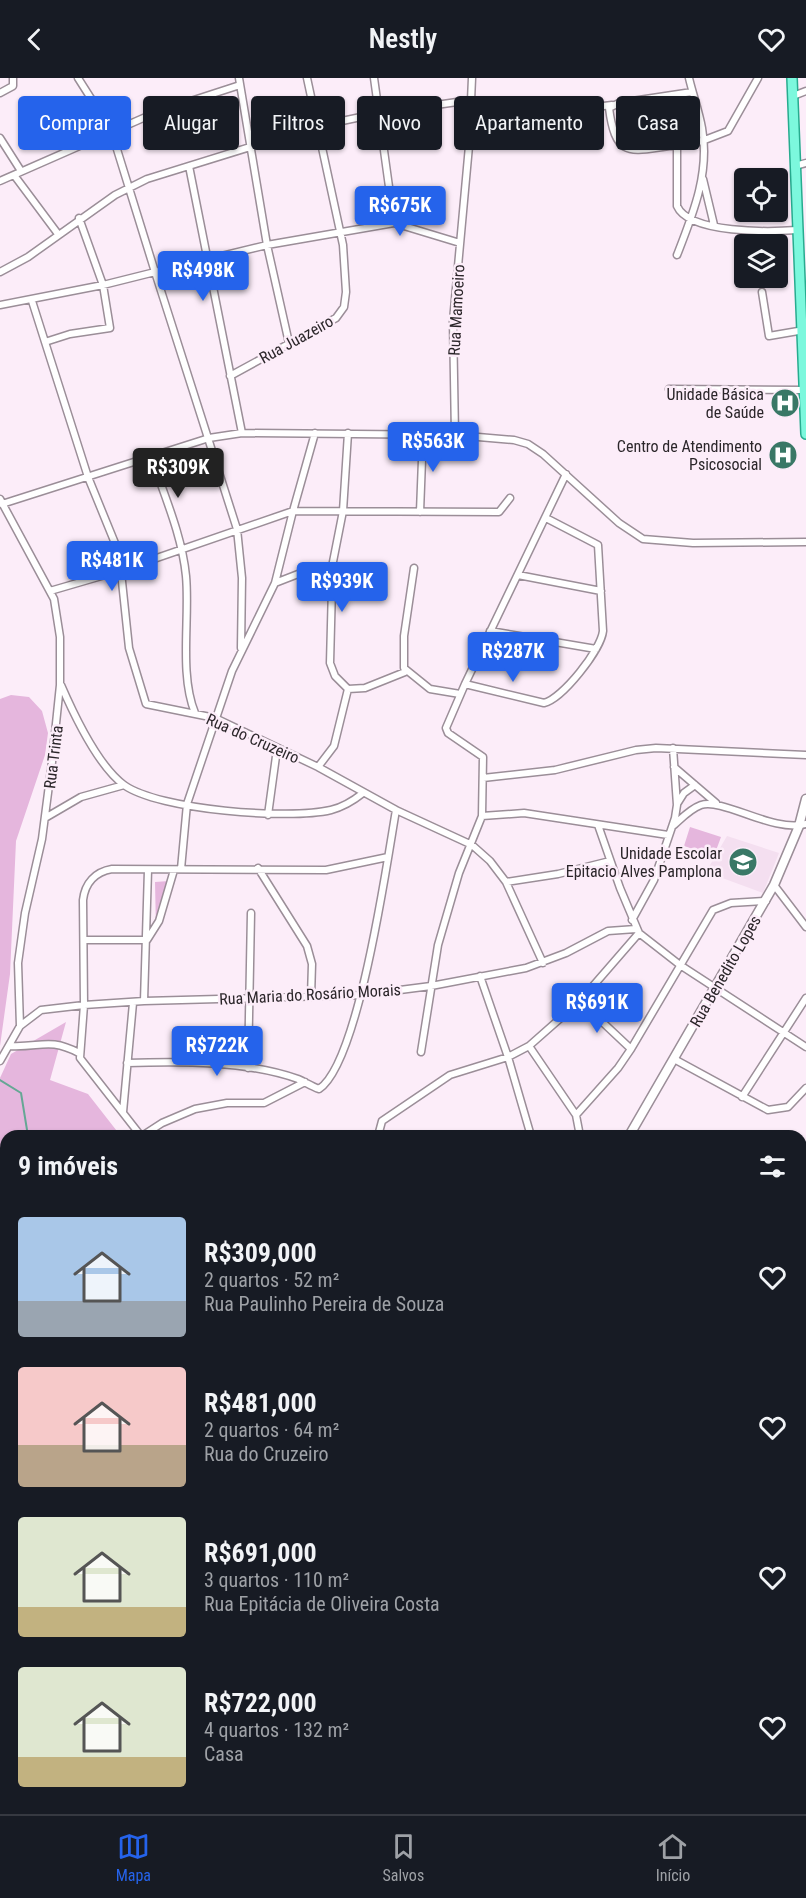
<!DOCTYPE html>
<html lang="pt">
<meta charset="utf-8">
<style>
:root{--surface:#171b24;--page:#242831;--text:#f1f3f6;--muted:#9ea1a6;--line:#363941;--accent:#2563eb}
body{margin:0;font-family:"Roboto Condensed",sans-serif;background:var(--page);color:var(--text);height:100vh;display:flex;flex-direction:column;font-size:22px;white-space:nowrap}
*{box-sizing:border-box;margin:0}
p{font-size:20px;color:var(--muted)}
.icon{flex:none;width:33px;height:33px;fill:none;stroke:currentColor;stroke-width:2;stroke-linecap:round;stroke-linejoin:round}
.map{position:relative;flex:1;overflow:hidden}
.sheet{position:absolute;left:0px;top:1052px;width:807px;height:686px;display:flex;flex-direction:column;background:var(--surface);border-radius:18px 18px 0 0;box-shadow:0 2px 4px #0004}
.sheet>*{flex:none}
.guide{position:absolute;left:18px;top:18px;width:771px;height:54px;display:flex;gap:12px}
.controls{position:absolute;left:734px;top:90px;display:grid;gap:12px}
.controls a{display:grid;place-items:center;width:54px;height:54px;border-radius:6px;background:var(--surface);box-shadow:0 2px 4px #0004;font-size:30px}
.price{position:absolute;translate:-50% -51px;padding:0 14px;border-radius:6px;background:var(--accent);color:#fff;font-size:20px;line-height:39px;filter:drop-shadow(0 2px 3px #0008)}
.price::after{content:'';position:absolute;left:50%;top:36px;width:18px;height:14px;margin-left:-9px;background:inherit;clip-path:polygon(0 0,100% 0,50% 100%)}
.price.active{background:#222;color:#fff}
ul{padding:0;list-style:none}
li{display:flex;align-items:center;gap:18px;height:150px;padding:0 18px}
li span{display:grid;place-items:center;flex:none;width:168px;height:120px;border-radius:6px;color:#555}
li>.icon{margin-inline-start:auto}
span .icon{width:72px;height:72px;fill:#fffc;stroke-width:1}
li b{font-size:26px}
h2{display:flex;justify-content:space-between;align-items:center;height:72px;padding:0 18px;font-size:26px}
.tag{padding:0 21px;border-radius:6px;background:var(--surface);box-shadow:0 2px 4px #0004;font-size:21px;line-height:54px}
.tag.active{background:var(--accent);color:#fff}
header{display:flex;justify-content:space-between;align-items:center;height:78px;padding:0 18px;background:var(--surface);font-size:27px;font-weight:600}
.menu{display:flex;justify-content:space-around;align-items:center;height:84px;border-top:2px solid var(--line);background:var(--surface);font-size:16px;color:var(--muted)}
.menu a{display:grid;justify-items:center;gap:3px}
.menu .active{color:var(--accent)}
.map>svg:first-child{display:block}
.built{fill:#f4dff0}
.green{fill:#e5b6dd}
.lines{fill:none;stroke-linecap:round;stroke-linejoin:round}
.stream{stroke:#65a794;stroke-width:2}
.river{stroke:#7edec1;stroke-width:12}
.street-casing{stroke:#9b8e98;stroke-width:9}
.secondary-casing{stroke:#9b8e98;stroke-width:11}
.primary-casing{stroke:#27ac8f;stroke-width:12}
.street{stroke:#fff;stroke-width:6}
.secondary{stroke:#fff;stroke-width:8}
.primary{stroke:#7cf8dd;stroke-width:9}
.labels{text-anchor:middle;stroke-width:5;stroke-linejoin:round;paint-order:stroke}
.street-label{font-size:16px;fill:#2b262a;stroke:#fcedf9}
.poi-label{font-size:16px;fill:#2b262a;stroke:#fcedf9;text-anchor:end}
</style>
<header><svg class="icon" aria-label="back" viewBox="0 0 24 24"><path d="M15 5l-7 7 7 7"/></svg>Nestly<svg class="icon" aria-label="heart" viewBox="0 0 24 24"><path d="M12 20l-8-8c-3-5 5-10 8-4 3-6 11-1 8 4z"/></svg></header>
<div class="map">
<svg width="806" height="1736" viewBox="0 0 806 1736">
<rect width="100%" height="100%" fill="#fcedf9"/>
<path class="built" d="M727,758l52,17 -16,40 -57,-21z"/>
<path class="green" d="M11,617l18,2 13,14 6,22 -3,22 -29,86 -6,133 -10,72v-347z
M690,749l31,10 -7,19 -30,-10z
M169,803l-13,49 -1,-48z
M66,944l-16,58 38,14 32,41 -114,1v71l-6,-3v-126l11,-24z
M806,1198v132l-5,3v-132z
M0,1525l6,3v104l-6,5z"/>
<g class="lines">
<path class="stream" d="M0,1002l21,13 7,43"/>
<path class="river" d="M801,1282l5,-3
M0,1574l6,-2"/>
<g class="street-casing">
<path id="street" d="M239,0l28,167 22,98
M374,0l20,145
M758,0l-30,53 -26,10 -25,4v61c12,28 94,26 120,24
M0,15l13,-7v-8
M793,18l13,-5
M0,60l21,33
M677,67c-45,5 -61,17 -68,-37l10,-5 73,-11
M469,68l21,-8 21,-16 17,-7 84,-10
M189,88l53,267
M795,88l11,-3
M14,97l44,59
M703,101l11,46
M0,103l157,-69 83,-27
M79,140l24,67 7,43 -40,6 -25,8 43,135 31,76 10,95 17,56 69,14 103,49 78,43 76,35 18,16 16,21 37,81
M677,177c16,-41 33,-82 25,-127 -3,-17 -9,-33 -13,-50
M0,194l28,-15 87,-62 32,-16 171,-53 62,-13 91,-13
M762,214l7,44 35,-6
M32,223l13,41
M0,227l103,-20 52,-13 -44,-142 -33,-52
M230,298l106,-58 8,-11 2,-15 -3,-47 -36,-167
M669,311l136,1
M455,357l-2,-114 16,-175 3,-68
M151,378c13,39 31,79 35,120 4,42 -7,98 9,137
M0,421l54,100 6,38v48l-8,77 -10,77 -17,74 -7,50 2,63
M2,426l207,-66 33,-5 213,2 59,5 14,4 15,10 76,69 24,16 50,4 113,-1
M420,434l3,-78
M546,440l52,27 5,86c-2,19 -41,68 -59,72l-79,-19 101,-210
M414,490l-10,68v32l26,21 30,5
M518,497l83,16
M330,499l13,-66 5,-78
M275,505l36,-14 11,1 6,4 4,13 -2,76 5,13 13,13 17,-1 40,-16
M50,513l72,-21 171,-59 22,-78
M490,553l106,18
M241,570l1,-70 -5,-49 -82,-257 112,-27 127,-22 66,20
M61,607c13,30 36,80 63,100 35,25 165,35 207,25 12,-3 22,-9 32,-17
M318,689l16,-21 14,-57
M674,689l42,36
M483,700l72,-8 81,-20 20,-2 150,7
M677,726l7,-11 11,-8
M268,737l9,-66
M482,738l42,-3 144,22
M45,740l36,-21 43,-12
M598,747l22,63 19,45 41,32 126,82
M674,747c8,-7 16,-16 27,-20 23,-7 72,28 105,19
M258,790l49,78 5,18 -1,33
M181,791l6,-65 45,-133 43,-88 18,-72 206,1 11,-14
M506,804l52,-8 52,-13
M774,807l32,42
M632,842l22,-40 21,-62 2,-13 -4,-57
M84,862h63l12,-19 15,-51
M480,898l28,81 23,79
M144,923l4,-131
M580,923l51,48
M9,968c32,2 39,-9 70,7
M529,968l47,69 4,21
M421,974l17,-107 21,-72 23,-57 1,-59 -35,-24 -2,-5 19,-44
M674,981l94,51 20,-3 18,-19
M0,983l20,-35 21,-16 43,-5 60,-4 217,-6 70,-9 95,-18 40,-15 42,-22 28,-2
M127,985c54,-2 120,-2 171,16 7,3 13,7 21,10 40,-26 68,-227 77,-279
M248,990l3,-155
M742,1019l64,-99
M123,1034l10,-109
M576,1037l42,-47 13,-19 82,-139 18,-7 35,-2
M141,1058l-61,-78 4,-53 -1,-105c2,-17 12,-28 29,-31l214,1 62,-13
M142,1058l20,-13 33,-14 32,-6h37l41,-21
M378,1058l4,-15 68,-46 58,-18 21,-11 51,-45 59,-68
M801,1090l5,-3
M0,1175h6
M801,1185l5,-3
M0,1336h6
M2,1391l4,29
M0,1465l6,-2
M801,1489l5,17
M0,1639l6,-1
M0,1695l6,-1
M306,1731l3,5
M433,1731l1,5
M577,1731l4,5
M759,1731l2,5
M74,1736l1,-5
M150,1736v-5
M492,1736l1,-5
M645,1736l55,-5"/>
</g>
<g class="secondary-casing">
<path id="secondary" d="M629,1058l145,-251 25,-59 7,-27
M0,1252l6,23
M0,1419l6,-1
M364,1731l1,5
M85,1736l1,-5"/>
</g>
<g class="primary-casing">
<path id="primary" d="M792,0l14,356"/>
</g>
<use href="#street" class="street"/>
<use href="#secondary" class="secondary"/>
<use href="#primary" class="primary"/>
</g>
<defs>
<g id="hospital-disc" transform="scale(1.5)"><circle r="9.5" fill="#397866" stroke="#fcedf9"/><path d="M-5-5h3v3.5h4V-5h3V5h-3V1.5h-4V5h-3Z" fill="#fff"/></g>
<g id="school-disc" transform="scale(1.5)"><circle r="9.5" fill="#397866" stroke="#fcedf9"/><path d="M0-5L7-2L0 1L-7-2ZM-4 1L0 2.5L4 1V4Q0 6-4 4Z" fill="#fff"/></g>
</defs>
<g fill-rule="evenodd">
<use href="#hospital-disc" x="785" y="325"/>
<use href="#hospital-disc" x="783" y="377"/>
<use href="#school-disc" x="743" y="784"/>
</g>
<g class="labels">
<g class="street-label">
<text transform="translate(456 232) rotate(-87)" y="6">Rua Mamoeiro</text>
<text transform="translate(296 261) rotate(-29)" y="6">Rua Juazeiro</text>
<text transform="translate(253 660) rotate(24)" y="6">Rua do Cruzeiro</text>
<text transform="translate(53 679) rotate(-83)" y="6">Rua Trinta</text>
<text transform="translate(725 893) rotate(-60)" y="6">Rua Benedito Lopes</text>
<text transform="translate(310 916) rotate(-3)" y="6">Rua Maria do Rosário Morais</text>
</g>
<g class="poi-label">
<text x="764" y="322">Unidade Básica<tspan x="764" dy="18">de Saúde</tspan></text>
<text x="762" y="374">Centro de Atendimento<tspan x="762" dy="18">Psicosocial</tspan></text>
<text x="722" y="781">Unidade Escolar<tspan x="722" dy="18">Epitacio Alves Pamplona</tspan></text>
</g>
</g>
</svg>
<div class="controls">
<a><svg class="icon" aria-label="locate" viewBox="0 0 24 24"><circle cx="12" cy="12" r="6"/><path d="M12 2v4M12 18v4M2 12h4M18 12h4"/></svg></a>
<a><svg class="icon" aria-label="layers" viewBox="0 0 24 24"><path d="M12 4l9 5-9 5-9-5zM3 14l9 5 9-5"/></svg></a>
</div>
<b class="price" style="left:400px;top:159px">R$675K</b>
<b class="price" style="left:203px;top:224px">R$498K</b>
<b class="price" style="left:433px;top:395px">R$563K</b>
<b class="price active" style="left:178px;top:421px">R$309K</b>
<b class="price" style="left:112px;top:514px">R$481K</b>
<b class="price" style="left:342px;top:535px">R$939K</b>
<b class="price" style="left:513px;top:605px">R$287K</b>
<b class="price" style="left:597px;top:956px">R$691K</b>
<b class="price" style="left:217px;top:999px">R$722K</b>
<div class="guide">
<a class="tag active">Comprar</a>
<a class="tag">Alugar</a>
<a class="tag">Filtros</a>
<a class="tag">Novo</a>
<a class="tag">Apartamento</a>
<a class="tag">Casa</a>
</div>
<section class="sheet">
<h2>9 imóveis<svg class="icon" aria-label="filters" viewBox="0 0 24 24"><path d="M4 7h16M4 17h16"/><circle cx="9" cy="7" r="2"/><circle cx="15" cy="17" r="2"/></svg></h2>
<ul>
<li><span style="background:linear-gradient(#a9c7e8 70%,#9aa5b1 0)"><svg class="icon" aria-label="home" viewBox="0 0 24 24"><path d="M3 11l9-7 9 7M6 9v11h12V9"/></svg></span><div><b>R$309,000</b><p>2 quartos · 52 m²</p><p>Rua Paulinho Pereira de Souza</p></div><svg class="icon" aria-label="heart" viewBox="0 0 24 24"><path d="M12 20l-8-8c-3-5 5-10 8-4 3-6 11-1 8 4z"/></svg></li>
<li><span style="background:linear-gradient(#f6c9c9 65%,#b9a48a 0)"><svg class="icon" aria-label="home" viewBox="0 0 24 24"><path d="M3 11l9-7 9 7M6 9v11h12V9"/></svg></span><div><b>R$481,000</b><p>2 quartos · 64 m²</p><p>Rua do Cruzeiro</p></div><svg class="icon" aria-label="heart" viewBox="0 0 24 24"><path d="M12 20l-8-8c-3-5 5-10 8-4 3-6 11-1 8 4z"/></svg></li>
<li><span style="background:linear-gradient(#dfe7d0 75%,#c2b280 0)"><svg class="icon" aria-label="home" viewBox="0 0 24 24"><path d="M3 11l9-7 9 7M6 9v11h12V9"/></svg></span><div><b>R$691,000</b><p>3 quartos · 110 m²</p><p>Rua Epitácia de Oliveira Costa</p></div><svg class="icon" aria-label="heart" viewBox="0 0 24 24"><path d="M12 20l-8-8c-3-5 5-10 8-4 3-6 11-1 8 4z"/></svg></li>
<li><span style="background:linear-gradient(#dfe7d0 75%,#c2b280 0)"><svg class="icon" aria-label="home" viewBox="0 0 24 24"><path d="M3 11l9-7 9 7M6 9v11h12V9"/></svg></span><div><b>R$722,000</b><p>4 quartos · 132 m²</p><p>Casa</p></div><svg class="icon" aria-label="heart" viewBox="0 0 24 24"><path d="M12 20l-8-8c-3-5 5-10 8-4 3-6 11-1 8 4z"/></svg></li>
</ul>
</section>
</div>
<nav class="menu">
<a class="active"><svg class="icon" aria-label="map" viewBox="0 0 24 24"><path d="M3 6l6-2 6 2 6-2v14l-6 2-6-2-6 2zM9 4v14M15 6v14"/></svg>Mapa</a>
<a><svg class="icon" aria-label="saved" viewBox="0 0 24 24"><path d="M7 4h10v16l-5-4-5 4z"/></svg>Salvos</a>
<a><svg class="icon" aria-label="home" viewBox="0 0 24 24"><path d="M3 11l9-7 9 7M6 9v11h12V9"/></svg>Início</a>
</nav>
